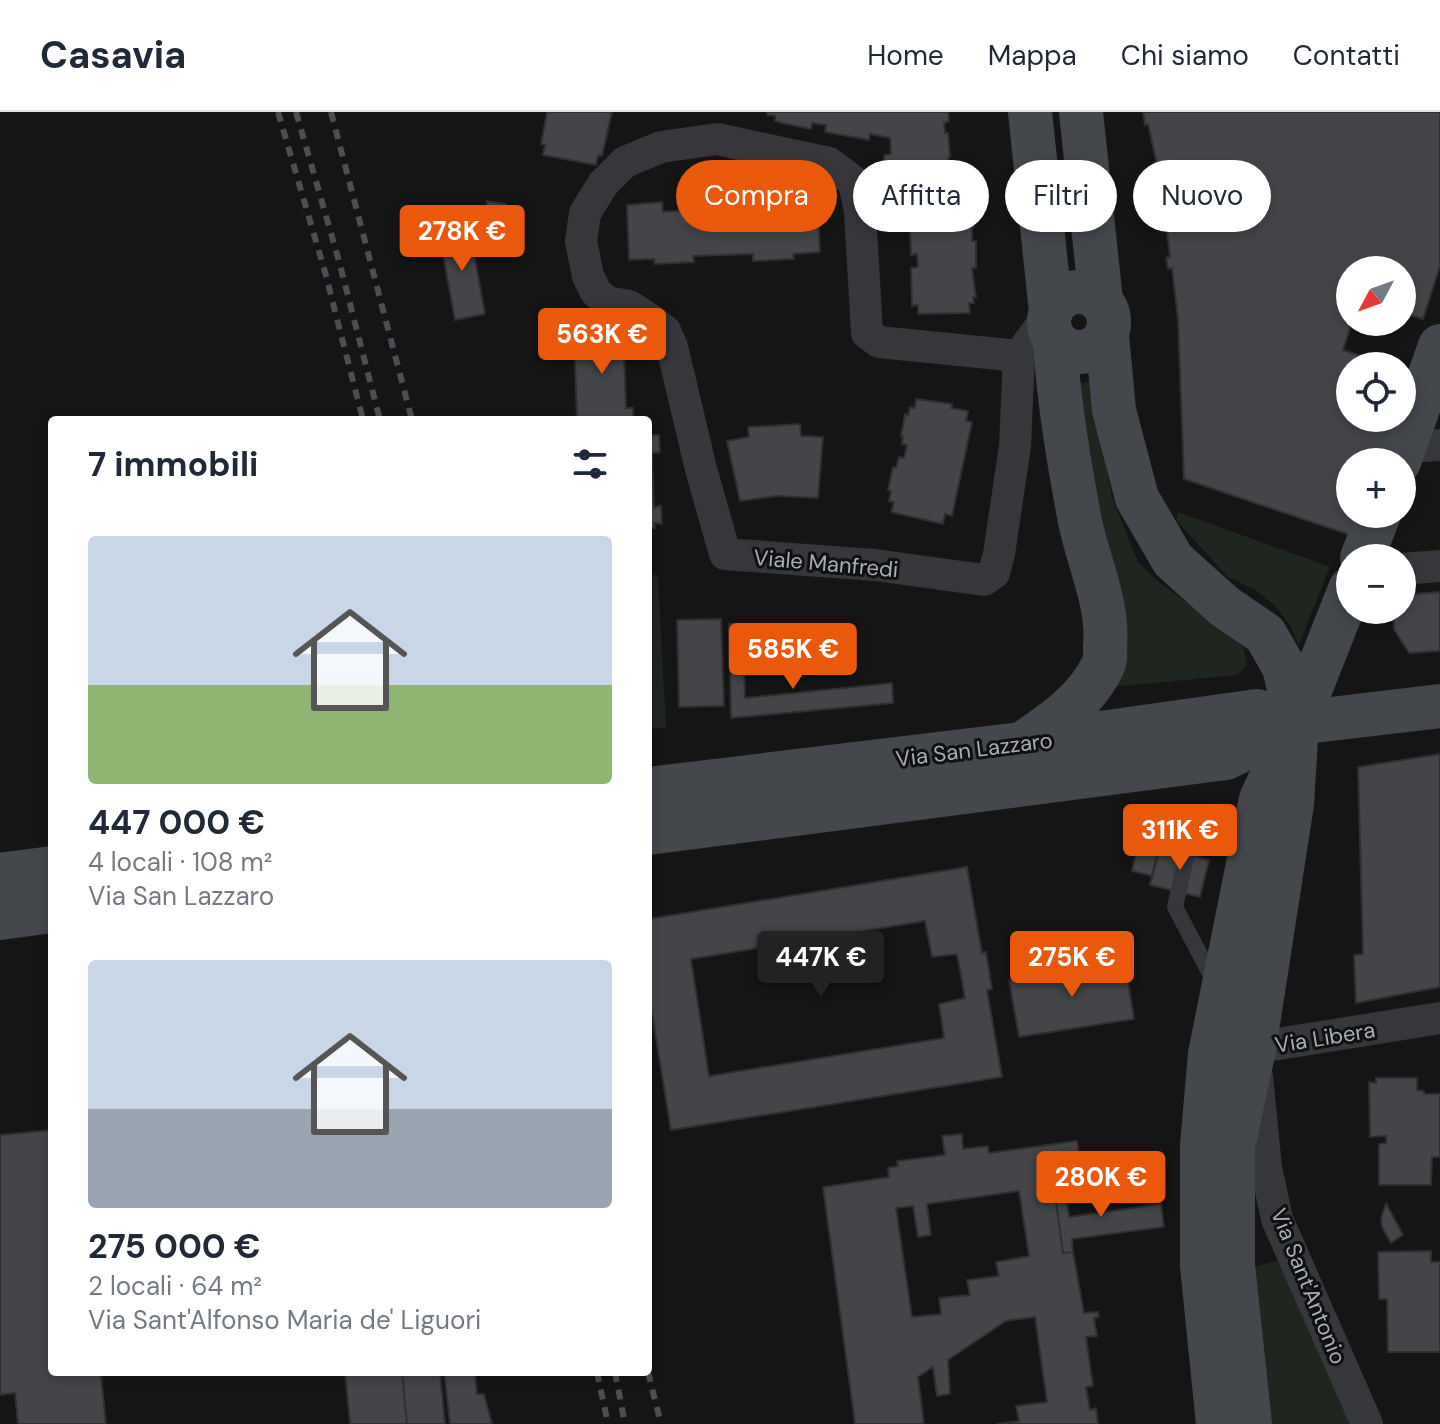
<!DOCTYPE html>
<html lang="it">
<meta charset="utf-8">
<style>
:root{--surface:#fff;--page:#f2f2f3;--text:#1f2937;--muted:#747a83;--line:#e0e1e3;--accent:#ea580c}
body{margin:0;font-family:"DM Sans",sans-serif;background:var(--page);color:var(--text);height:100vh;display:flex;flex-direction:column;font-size:30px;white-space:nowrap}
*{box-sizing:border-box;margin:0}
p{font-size:26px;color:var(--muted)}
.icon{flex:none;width:44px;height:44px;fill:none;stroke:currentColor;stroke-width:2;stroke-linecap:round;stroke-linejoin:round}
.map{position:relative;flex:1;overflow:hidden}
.drawer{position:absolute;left:48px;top:304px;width:604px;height:960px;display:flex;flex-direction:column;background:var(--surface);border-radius:8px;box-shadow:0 4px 12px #0003}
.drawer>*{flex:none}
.banner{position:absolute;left:676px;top:48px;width:644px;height:72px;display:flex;gap:16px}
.needle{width:52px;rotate:229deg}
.tools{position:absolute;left:1336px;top:144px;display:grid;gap:16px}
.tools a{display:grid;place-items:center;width:80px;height:80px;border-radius:50%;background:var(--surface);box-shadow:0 4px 12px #0003;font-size:40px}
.price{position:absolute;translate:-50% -68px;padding:0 18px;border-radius:8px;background:var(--accent);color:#fff;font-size:26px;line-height:52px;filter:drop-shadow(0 2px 4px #0008)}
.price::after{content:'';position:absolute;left:50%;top:48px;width:24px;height:18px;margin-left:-12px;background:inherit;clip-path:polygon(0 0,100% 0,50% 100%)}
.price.on{background:#222;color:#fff}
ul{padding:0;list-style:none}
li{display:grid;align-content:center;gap:16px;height:424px;padding:0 40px}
li span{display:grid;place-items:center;height:248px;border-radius:8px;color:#555}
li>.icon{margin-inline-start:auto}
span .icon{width:144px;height:144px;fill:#fffc;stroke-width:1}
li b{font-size:34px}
h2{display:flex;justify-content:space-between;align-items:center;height:96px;padding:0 40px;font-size:34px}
.tag{padding:0 28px;border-radius:36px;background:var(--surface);box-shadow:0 4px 12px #0003;font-size:28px;line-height:72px}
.tag.on{background:var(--accent);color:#fff}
header{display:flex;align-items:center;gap:48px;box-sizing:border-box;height:112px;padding:0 40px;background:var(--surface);border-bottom:2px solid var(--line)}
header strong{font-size:38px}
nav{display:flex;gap:44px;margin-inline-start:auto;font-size:28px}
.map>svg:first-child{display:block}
.green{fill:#1f261f}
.building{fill:#444549;stroke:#2f2f32;stroke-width:2;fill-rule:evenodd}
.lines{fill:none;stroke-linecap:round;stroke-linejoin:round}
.lane{stroke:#36373b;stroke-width:16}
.street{stroke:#36373b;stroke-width:32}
.secondary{stroke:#44474b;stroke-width:44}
.rail{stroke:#4b4e52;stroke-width:6;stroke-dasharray:10 8;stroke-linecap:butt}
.labels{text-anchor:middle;stroke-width:6;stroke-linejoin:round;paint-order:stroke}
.street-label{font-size:22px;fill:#a7aeb5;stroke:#101011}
</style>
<header>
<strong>Casavia</strong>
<nav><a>Home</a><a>Mappa</a><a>Chi siamo</a><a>Contatti</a></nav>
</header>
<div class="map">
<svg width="1440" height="1312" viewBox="0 0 1440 1312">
<rect width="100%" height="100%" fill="#151516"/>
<path class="green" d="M1090,270l22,115 26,65 22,21 45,33 22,12 17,20 3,18 -10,9 -126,12 -42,-302z
M1178,400l152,55 -31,77 -8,-17 -15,-20 -16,-14 -33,-17 -51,-56z
M648,463h10l8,153 -18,1z
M1287,1146l65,166h-92l-18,-154z"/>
<path class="building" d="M547,0h65l-10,44 -4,-1 -2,10 -53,-10 2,-10 -4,-1z
M767,0h181l1,9 -5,2 1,10h3l2,24 -2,1 2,12 -3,1 3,25 -6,1 1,6h22v4h4l3,20h-2v14h4v27h-4l4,29h-3l1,6h-5l1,10 -52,1v-9l-6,1 -1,-38 7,-1 -1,-13 -6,1 -2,-46 5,-1v-5h-22l-1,-4h-5l-2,-44 7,-1 -1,-16 -20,-4 -1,6 -44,-8 1,-7 -14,-2 -1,6 -29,-6 -7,-2v-5l-8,-1z
M1143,0h297v154l-17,53 -21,-6v-43h-52l2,52 -9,28 50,16h-43v52h42l-15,44h-27v52h10l-7,22 -169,-57 -6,-159 -6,-52 -4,1 -2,-11 4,-1 -7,-61 -5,1 -2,-12 5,-2 -13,-59 -3,1z
M817,85l3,55 -27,2 1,5 -41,2v-7l-60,2 1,6 -39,2 -1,-5 -25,1 -2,-55 35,-3 1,10 24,-2v-5l30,-3 1,7h9v-6l30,-2 1,7 28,-2 -1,-7z
M487,89l19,3 -2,30 -19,-1z
M469,114l16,88 -30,6 -16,-87z
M624,220v4h7l1,18 -8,1 2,53h7v12h-56l-3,-87z
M916,287l36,5 -1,4 17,3 -2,10 6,1 -20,94 -7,-2 -2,10 -52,-12 3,-10 -5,-1 2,-10 -3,-1 5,-23 3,1 3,-11 5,1 3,-13 -5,-1 1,-8h-2l4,-22 3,1 2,-8 5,1z
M800,312l1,12 22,1 -5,61 -41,-2 -37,5 -13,-60 22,-4 -1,-10z
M648,317h3v6h8l1,17 -8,1 2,54 7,-1 1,18 -8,-1 1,5 -7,1z
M1440,480v59l-31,2 -15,-24 -1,-19h9v-15z
M721,507l3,87 -45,1 -2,-87z
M729,512h14l2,74 147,-15 1,20 -162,15z
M1440,642v233l-84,16 -2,-48 9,-1 -5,-187z
M1137,735l21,5 -6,24 -20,-5z
M1160,735l49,13 -9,37 -50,-12z
M967,755l15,86 4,-1 6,37 -5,1 15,87 -331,53 -23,-140v-71zM925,809l7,36 25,-3 8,44 -26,6 5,34 -235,38 -18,-117z
M1125,850l9,57 -115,18 -10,-57z
M1376,966h41v12l7,1v3h16v63h-8l-1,28h-52v-41l7,-1v-7l-16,1 -1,-55 7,1z
M52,1018v242h89l-40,4 5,48h-88l-3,-31 -15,2v-260z
M962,1022l1,15 25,-3 1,7 88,-12 4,28 -29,4 11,80 10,-1 11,61 14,-1 1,5 -5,1 3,18 -11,1 7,49 -7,1 4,23 6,-2 2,16h-101l22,-3 -3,-15 31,-4 -12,-85 -29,4 -58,39 2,34 -13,2 -4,-29 -15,10 6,47h-69l-32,-237 66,-10 -1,-9 10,-2 -1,-5 48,-6 -3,-19zM1019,1079l10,65 -33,6 3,14 -32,4 3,15 -31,3 2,16 -29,3 -16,-109 17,-2 5,31 13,-2 -4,-31z
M1063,1059l6,46 92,-13 3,23 -92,12 1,13 -10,1 -11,-80z
M1386,1091l17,32 -12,8 -9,-16 -1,-9z
M1431,1139v11h9v90h-52l-1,-53h-8l-1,-47z
M345,1260h57l5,52h-57z
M402,1260h38l5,52h-38z
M444,1260h31l2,22h7l8,30h-42z"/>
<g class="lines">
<path class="lane" d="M1214,869l-39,-74 13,-58 64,-14"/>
<path class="street" d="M1019,244l-140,-14 -12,-9 -7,-121 -6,-30 -25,-19 -112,-24 -56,8 -36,15 -22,22 -18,29 -4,28 7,35 8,16 11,10 22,4 23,15 13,10 7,16 29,122 24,85 150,11 109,15 10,-7 5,-19 16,-108 4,-90 32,-44
M1405,335l35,-2
M1402,457l38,-3
M1234,939l206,-33
M1257,964l9,91 11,52 90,205"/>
<path class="secondary" d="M1030,0l21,200
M1081,0l20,189
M1049 210a30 30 0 1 1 60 0a30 30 0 1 1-60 0Z
M1107,223l7,75 23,88 36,62 51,46 41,28 19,33 13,56 -5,81 -38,245 -21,98v118l17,159
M1399,350l41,-116
M1362,446l17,-44
M1025,630c29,-20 63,-43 78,-77 3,-5 2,-12 2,-18 4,-46 -18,-86 -26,-131 -11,-58 -21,-117 -24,-176
M648,677l374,-45 235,-33 40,12
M648,721l578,-75 71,-35 143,-17
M0,763l52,-7
M0,806l52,-7
M1218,1312l-16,-158v-121l8,-91 51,-255 36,-76 53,-134"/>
<path class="rail" d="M278,0l47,160 38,148
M296,0l43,149 41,159
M331,0l81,308
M597,1260l11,52
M615,1260l10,52
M648,1260l13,52"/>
</g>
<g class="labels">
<g class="street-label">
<text transform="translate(826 451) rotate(5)" y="8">Viale Manfredi</text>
<text transform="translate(974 637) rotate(-7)" y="8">Via San Lazzaro</text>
<text transform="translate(1325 925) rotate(-9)" y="8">Via Libera</text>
<text transform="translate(1309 1174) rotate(68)" y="8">Via Sant'Antonio</text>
</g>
</g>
</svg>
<div class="tools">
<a><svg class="needle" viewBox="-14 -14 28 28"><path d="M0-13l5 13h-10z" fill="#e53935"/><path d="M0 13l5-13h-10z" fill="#747a83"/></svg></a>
<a><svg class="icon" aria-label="locate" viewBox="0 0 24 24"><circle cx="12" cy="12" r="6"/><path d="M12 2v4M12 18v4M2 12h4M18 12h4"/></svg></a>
<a>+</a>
<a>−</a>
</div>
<b class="price" style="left:462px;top:161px">278K €</b>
<b class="price" style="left:602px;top:264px">563K €</b>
<b class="price" style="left:793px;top:579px">585K €</b>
<b class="price" style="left:1180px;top:760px">311K €</b>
<b class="price on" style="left:821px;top:887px">447K €</b>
<b class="price" style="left:1072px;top:887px">275K €</b>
<b class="price" style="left:1101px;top:1107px">280K €</b>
<div class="banner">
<a class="tag on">Compra</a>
<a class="tag">Affitta</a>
<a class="tag">Filtri</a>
<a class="tag">Nuovo</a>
</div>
<section class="drawer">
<h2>7 immobili<svg class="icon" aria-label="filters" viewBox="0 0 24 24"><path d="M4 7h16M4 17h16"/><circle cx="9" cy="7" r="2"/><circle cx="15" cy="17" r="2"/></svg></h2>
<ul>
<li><span style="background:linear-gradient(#c9d6e8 60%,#8fb573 0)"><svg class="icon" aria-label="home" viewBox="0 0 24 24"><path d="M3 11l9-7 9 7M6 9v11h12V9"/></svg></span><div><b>447 000 €</b><p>4 locali · 108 m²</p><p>Via San Lazzaro</p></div></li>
<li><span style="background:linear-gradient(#c9d6e8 60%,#9aa5b1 0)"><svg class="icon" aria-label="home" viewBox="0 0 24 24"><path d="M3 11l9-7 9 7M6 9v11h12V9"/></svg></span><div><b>275 000 €</b><p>2 locali · 64 m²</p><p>Via Sant'Alfonso Maria de' Liguori</p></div></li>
</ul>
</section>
</div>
